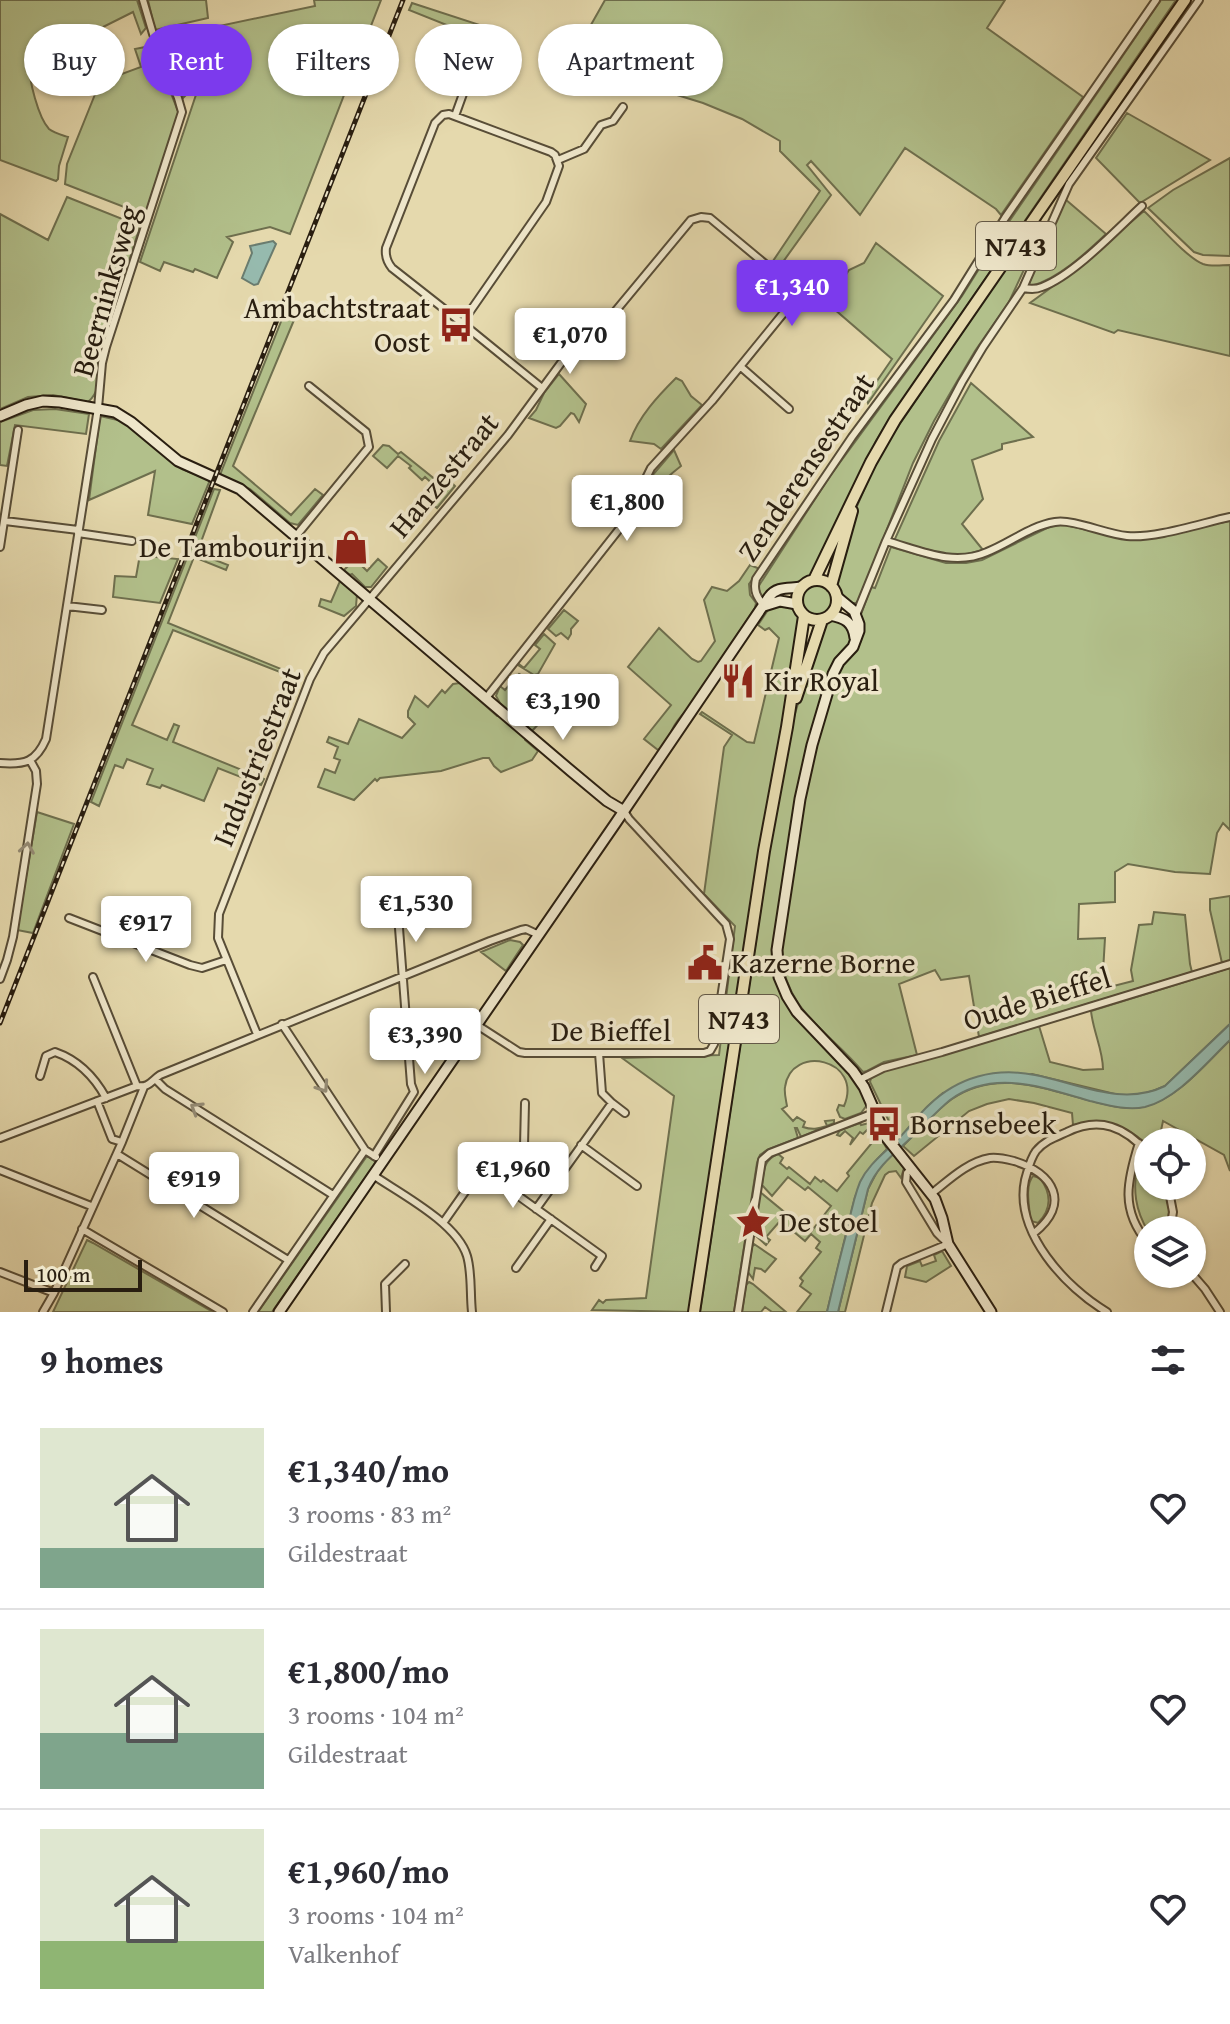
<!DOCTYPE html>
<meta charset="utf-8">
<style>
:root{--surface:#fff;--page:#f7f7f7;--text:#2b2b33;--muted:#7c7c81;--line:#e1e1e2;--accent:#7c3aed}
body{margin:0;font-family:"Gentium Book Plus",serif;background:var(--page);color:var(--text);height:100vh;display:flex;flex-direction:column;font-size:30px;white-space:nowrap}
*{box-sizing:border-box;margin:0}
p{font-size:26px;color:var(--muted)}
.icon{flex:none;width:44px;height:44px;fill:none;stroke:currentColor;stroke-width:2;stroke-linecap:round;stroke-linejoin:round}
.map{position:relative;height:1312px;overflow:hidden}
.sheet{display:flex;flex-direction:column;background:var(--surface);flex:1}
.sheet>*{flex:none}
.banner{position:absolute;left:24px;top:24px;width:800px;height:72px;display:flex;gap:16px}
.buttons{position:absolute;left:1134px;top:1128px;display:grid;gap:16px}
.buttons a{display:grid;place-items:center;width:72px;height:72px;border-radius:50%;background:var(--surface);box-shadow:0 2px 6px #0004;font-size:40px}
.scale{position:absolute;left:24px;bottom:20px;width:118px;box-sizing:border-box;padding-left:8px;border:4px solid #291e10;border-top:0;font-size:22px;line-height:28px;white-space:nowrap;color:#291e10;-webkit-text-stroke:6px #eee6ca;paint-order:stroke}
.price{position:absolute;translate:-50% -68px;padding:0 18px;border-radius:8px;background:#fff;color:#222;font-size:26px;line-height:52px;filter:drop-shadow(0 2px 4px #0008)}
.price::after{content:'';position:absolute;left:50%;top:48px;width:24px;height:18px;margin-left:-12px;background:inherit;clip-path:polygon(0 0,100% 0,50% 100%)}
.price.active{background:var(--accent);color:#fff}
ul{padding:0;list-style:none}
li{display:flex;align-items:center;gap:24px;height:200px;padding:0 40px}
li+li{border-top:2px solid var(--line)}
li span{display:grid;place-items:center;flex:none;width:224px;height:160px;border-radius:0px;color:#555}
li>.icon{margin-inline-start:auto}
span .icon{width:96px;height:96px;fill:#fffc;stroke-width:1}
li b{font-size:34px}
h2{display:flex;justify-content:space-between;align-items:center;height:96px;padding:0 40px;font-size:34px}
.tag{padding:0 28px;border-radius:36px;background:var(--surface);box-shadow:0 2px 6px #0004;font-size:28px;line-height:72px}
.tag.active{background:var(--accent);color:#fff}
.map>svg:first-child{display:block}
.green{fill:#b2c08b;stroke:#6e6f4e;stroke-width:2}
.water{fill:#96baae;stroke:#6a7c6f;stroke-width:2}
.lines{fill:none;stroke-linecap:round;stroke-linejoin:round}
.street-casing{stroke:#584d37;stroke-width:10}
.secondary-casing{stroke:#291e10;stroke-width:13}
.primary-casing{stroke:#291e10;stroke-width:14}
.street{stroke:#eee6ca;stroke-width:6}
.secondary{stroke:#eee6ca;stroke-width:9}
.primary{stroke:#e5d9ad;stroke-width:10}
.rail-casing{stroke:#291e10;stroke-width:5}
.rail{stroke:#eee6ca;stroke-width:2;stroke-dasharray:6;stroke-linecap:butt}
.oneway{stroke:#958c76}
.labels{text-anchor:middle;stroke-width:7;stroke-linejoin:round;paint-order:stroke}
.shield{fill:#eee6ca;stroke:#645a48;stroke-width:2}
.shield-label{font-size:28px;font-weight:bold;fill:#291e10}
.street-label{font-size:30px;fill:#291e10;stroke:#eee6ca}
.poi-label{font-size:30px;fill:#291e10;stroke:#eee6ca;text-anchor:start}
</style>
<div class="map">
<svg width="1230" height="1312" viewBox="0 0 1230 1312">
<rect width="100%" height="100%" fill="#e5d9ad"/>
<filter id="stains"><feTurbulence type="fractalNoise" baseFrequency=".0025" numOctaves="4"/><feColorMatrix values="0 0 0 0 .2 0 0 0 0 .09 0 0 0 0 .02 0 0 0 .5 -.17"/></filter>
<radialGradient id="worn" r=".72"><stop offset=".6" stop-color="#630" stop-opacity="0"/><stop offset="1" stop-color="#630" stop-opacity=".3"/></radialGradient>
<path class="green" d="M0,0h137l9,28 -5,6 -8,-22 -104,52c0,16 9,53 20,65 5,4 13,6 19,8l-9,29 -1,13 -2,2 -56,-21z
M148,0h58l2,18 -53,12z
M314,0h67l-91,234 -20,-7 -43,10 6,5 -16,36 -22,-9 -2,3 -29,-10 -4,9 -20,-9 79,-236 96,-20z
M605,0h400l-18,28 96,69 -82,118 -5,-6 -91,-61 -45,67 -49,-54 -4,4 24,30 -51,71 -7,-5 47,-70 -40,-40v-10l-38,-22 -39,-16 -133,-41z
M1161,0h15l-288,421 -12,20 -26,59 -38,76 -14,8 -34,13 -3,-2 -3,-8 72,-111 132,-180 44,-70z
M412,3l77,25 -5,12 -75,-30z
M206,29l-20,66 -3,3 -26,-59z
M145,47h8l26,67 -33,98 -4,2 -77,-30 2,-20 33,-82 41,-15 -6,-18z
M1127,113l83,47 -70,43 -44,-45z
M1230,158v98l-27,-1 -9,-3 -46,-44 25,-18z
M67,197l73,29c-12,40 -27,81 -37,122 -3,17 0,42 -15,54l-35,-7 -25,2 -28,12v-195l48,26z
M1065,199l41,35c-20,19 -48,45 -75,52l-2,-2 12,-33z
M1144,211c14,13 43,47 59,53 9,3 19,1 27,1v91l-112,-26 -4,3 -84,-30 41,-30z
M1041,217l-5,27 -27,58 -34,49 -19,32 -22,38 -21,42 -53,135 -4,5h-7l-5,-3 -7,-12 -1,-5 4,-17 3,-4 5,-16 9,-40 23,-53z
M876,243l67,53 -75,107 -2,-6 26,-38 -59,-51 -4,-7 20,-31 15,-7z
M288,304v12l6,4 -61,146 58,49 24,-26 8,6 -25,30 -8,-2 -40,-34 -30,-14z
M559,374l27,30 -7,18 -5,-8 -3,-1 -11,13 -4,2 -27,-10 7,-8 8,-17z
M676,378l6,3 9,15 11,9 -41,44 -7,-5 -24,-3c9,-25 28,-45 46,-63z
M971,383l62,54 -31,7v5l-30,11 11,39 -21,25 21,26 -27,7 -62,-16 45,-100z
M55,409l34,5 -3,20 -71,-9 -8,41 -7,-1v-43l33,-12z
M100,416l22,5 60,48 28,11 -18,44 -44,-9 7,-44 -66,29z
M383,445l6,1 9,8 3,-2 45,36 5,-6 4,4 -18,22 -10,-8 10,-12 -12,-11 -3,3 -13,-12 2,-2 -13,-10 -11,12 -14,-12z
M674,450l7,16c-25,19 -35,35 -49,63l-4,-5 17,-40z
M214,489l6,1 -23,63 31,12 -2,5 -32,-13 -26,66 118,48 -1,3 -112,-44 -41,95 35,15 7,-16 5,2 -6,16 91,37 -3,6 -43,-17 -14,33 -42,-16 -2,3 -13,-4 6,-15 -26,-10 -4,9 -8,-3 -16,41 -8,-4z
M1230,521v309l-7,-7 -6,10 -7,41 -35,-2 -47,-8 -13,8v30l-36,2 -1,35 27,-1 -3,51 31,-8 -2,-11 8,-45 13,-1 2,-12 31,3 5,49 2,8 -213,65 -10,-61 -28,4 -6,-10 -36,14 18,71 -33,7 -17,9 -4,1c-34,-41 -77,-60 -82,-118l22,-150 9,-46 24,-80 5,-12 20,-25 1,-7 -2,-17 11,-30 4,1 16,-41 55,16h20l16,-3 67,-33 12,-3 70,16z
M145,556l33,3 -18,44 -47,-6 2,-21 21,1 3,-17z
M355,559l12,12 11,-12 9,8 -16,20h-6l-13,-13 -2,1 -6,-5z
M750,565l10,4 -11,15 1,11 6,8 -1,5 -58,87c-6,14 -18,20 -24,33 -3,4 -2,9 -5,13 -2,5 -5,6 -10,9l-14,-11 27,-34 -43,-38 31,-39 33,31 6,3 3,-1 14,-20 -11,-41 8,-13 15,4 12,-10z
M340,581l17,13 -1,12 -12,10 -25,-10 2,-7 10,3z
M801 599a16 16 0 1 1 32 0a16 16 0 1 1-32 0Z
M778,604l13,2 8,9c-12,103 -34,204 -50,306 -21,130 -40,261 -60,391l-97,-2 7,-10 4,3 3,-3 40,-2 28,-202 -52,-38 97,-3 16,-129 -31,-32 20,-147 8,-12 -32,-21 2,-2 45,30 7,1 25,-105 -10,-10 -4,2 -7,-5 10,-15z
M564,610l14,11 -7,8v5l-3,5 -7,-6 -5,3 -8,-7z
M834,619l10,2 8,17 -2,7 -27,47 -17,58 -7,35 -25,162 1,28 38,56 46,53 8,21 -6,8 -16,6 -5,-2 -3,-7 2,-5 5,1c20,-47 -53,-63 -59,-19 -1,6 1,13 2,19l-5,3 11,12 4,-4 8,5 -2,5c9,3 15,2 24,-1l-2,-5 9,-1v3l-33,14 -4,-9h-2l3,10 -31,12 -7,5 -3,8 -23,149h-34l77,-511 17,-84 11,-37 21,-59z
M544,634l11,10 -17,30 -4,1 -16,-10 1,-1 5,4 16,-19 -5,-4z
M519,674l13,7 9,-1 4,3 -18,23 16,13 -11,12 -32,-28 -4,-7 4,-10 5,4z
M460,683l37,33 5,-1 24,21 -1,4 13,11 -6,9 -31,12 -7,-6 -5,-8h-6l-42,13 -61,7 -3,3 -2,-2 -21,21 -36,-13 7,-18 10,4 5,-13 -6,-2 4,-11 -11,-5 2,-5 19,7 11,-25 43,19 13,-14 -7,-7v-6l7,-15 13,11 14,-17 3,3 8,-9z
M37,812l37,12 -41,109 -16,-3z
M1230,896v65l-8,2 -12,-53v-11z
M510,940l10,2 3,3 -17,26 -25,-19z
M1230,968v56l-65,62 -12,5 -15,4h-19l-87,-21 -89,19 -16,14 -29,33 -28,-58 1,-4 12,-7 156,-45 11,36 33,8 20,-1c0,-19 -10,-38 -12,-58z
M1230,1040v131l-6,-16 -61,-34 -4,19 -1,2h-10v4c-21,-21 -46,-28 -75,-21l-1,-12 -38,-10 -25,-4 -22,5 -18,7 -55,45 -11,-10c16,-16 31,-34 49,-47 43,-30 91,-11 136,1 19,5 42,12 61,5 32,-10 57,-42 81,-65z
M860,1123l1,2 8,-2 5,3 13,23c-15,14 -25,29 -32,48l-28,115h-30l14,-18 -11,-8 3,-5 -3,-3 21,-26 -5,-4 4,-6 -9,-8 -6,7 -17,-14 -1,1 -7,-7 -14,16 4,3 -4,5 -12,-11 6,-42 50,41 21,-27 -23,-19 -3,3 -17,-13 -16,19 -10,-11c2,-14 1,-25 16,-31l5,4 -3,5 7,6 2,-2 21,17 5,-7 6,5 2,-2 14,11 12,-15 -2,-3 29,-35 -3,-5 -6,-3 -4,4 -3,-2 -10,13 3,-7 -8,-7 -5,5 -3,-1 3,-5z
M893,1154l11,14 -3,10 -5,-7 -7,1 -4,3 -13,28 -25,101 -2,8h-7l30,-123 11,-21z
M1143,1155l5,2v29h16l5,23 -1,21 -20,1c-13,-21 -15,-41 -11,-65l-2,-2z
M367,1156l9,6 -104,150h-14z
M1033,1176l7,2c11,15 12,31 -2,45l-7,-2 -1,-5c-1,-12 -5,-30 3,-40z
M87,1240l6,3 120,69h-160z
M754,1244l22,15 -11,13 -4,-3 -6,-1 -2,11 -5,-7 4,-25z
M942,1251l9,15 -25,16 -21,-5 2,-11 13,-5 2,5 14,-5 -2,-6z
M749,1282l4,2 33,28h-14l-7,-5 -4,5h-19l4,-27z"/>
<path class="water" d="M273,241l3,3 -18,40 -4,1 -12,-7 10,-25 -2,-7z
M1230,1024v16c-24,23 -53,59 -85,67 -18,4 -38,-2 -55,-6 -46,-13 -96,-33 -140,-1 -11,9 -21,20 -31,30 -18,19 -41,33 -51,59l-30,123h-11c6,-26 12,-51 19,-77 4,-18 7,-36 14,-53 9,-19 26,-30 40,-45 10,-10 18,-22 29,-32 29,-28 66,-38 106,-30 43,8 87,32 130,11z"/>
<g class="lines">
<g class="street-casing">
<path id="street" d="M449,114l102,38 4,3 4,11 -13,36 -84,121 -70,-55c-5,-6 -7,-12 -6,-20l49,-125 8,-8z
M455,116l26,-72
M558,160l26,-11 17,-24 12,-4 10,-14
M1023,288c6,1 12,2 19,-1 32,-12 74,-57 100,-81
M462,323l80,65
M741,367l48,42
M5,521l73,9
M78,533l54,8
M296,536l73,-89 -3,-15 -57,-46
M886,541c33,9 67,26 101,11 23,-9 43,-26 68,-30 19,-3 50,12 72,14 27,3 75,-13 103,-19
M0,547l18,-117
M67,606l35,4
M764,606c-7,-9 -11,-15 -8,-27l96,-142 102,-137 51,-82 151,-218
M856,615l30,-74 46,-102 30,-57 21,-35 40,-59 46,-104 130,-184
M0,763c25,2 36,-1 46,-24l52,-331 4,-45 4,-16 76,-235 -4,-14 -25,-64 -10,-34
M69,918l121,47 12,3 24,-8
M93,977l44,109
M0,979l7,-19 6,-23 24,-153 -1,-13 -6,-11
M282,1024l83,126 11,7
M477,1025l42,27 6,1h179l6,-2 4,-7 16,-105 -4,-15 -97,-105 -5,-8
M257,1034l-39,-96 1,-24 91,-235 14,-26 184,-218 53,-72 33,-26 97,-117 10,-3 9,1 84,70 1,11 -83,102 -61,67 -27,55 -138,175
M599,1053l3,40 10,10
M40,1076l6,-20 9,-4c23,8 39,24 51,46
M155,1079l10,10 168,106
M859,1080l24,-12 59,-16 288,-88
M97,1101l15,38 10,3
M0,1138l137,-52c12,2 14,-5 23,-11l330,-134 31,-11 5,-1 13,6
M1139,1143c-12,38 -19,67 9,100
M581,1145l56,41
M117,1154l171,106
M374,1156l40,-64 -3,-8 -13,-169
M0,1170l91,36
M373,1175c28,19 84,48 94,81 5,17 3,38 5,56
M499,1182l25,-36 1,-43
M1168,1186l5,26 -3,18
M931,1194c18,-14 36,-32 59,-36 8,-1 16,1 24,3 40,12 57,43 20,72
M536,1209l76,-106 13,10
M443,1223l31,-44 14,-3 11,6 103,74 -7,11
M82,1229l141,83
M516,1268l35,-49
M0,1272l54,21
M1192,1274l13,15 15,23
M43,1312l11,-19 68,-151 22,-55
M253,1312l112,-162
M386,1312l-1,-28 20,-20
M738,1312l24,-152 8,-7 104,-40
M886,1312l11,-45 5,-4 46,-19 -11,-11 -31,-51 1,-9 4,-4
M1107,1312c-41,-24 -93,-80 -82,-132 3,-10 5,-21 11,-29 8,-10 20,-14 31,-19 33,-16 58,-5 81,21"/>
</g>
<g class="secondary-casing">
<path id="secondary" d="M0,416l26,-11 17,-4 17,1 55,10 16,10 47,39 62,28 331,282 36,30 17,10
M837,597l17,14 5,13v7l-6,16 -14,15 -6,12 -21,71 -12,54 -23,151 2,27 8,19 10,16 56,59 11,16 22,50 49,62 7,19 6,26 43,68
M764,606l16,-5 17,3
M830,615c15,3 23,7 25,23
M279,1312l336,-488 154,-227c8,-11 20,-8 32,-10"/>
</g>
<g class="primary-casing">
<path id="primary" d="M797 600a20 20 0 1 1 40 0a20 20 0 1 1-40 0Z
M814,580l57,-118 24,-42 290,-420
M831,586l21,-75
M796,698l26,-78
M694,1312l70,-461 23,-124 17,-111"/>
</g>
<use href="#street" class="street"/>
<use href="#secondary" class="secondary"/>
<use href="#primary" class="primary"/>
<g class="rail-casing">
<path id="rail" d="M0,1023l403,-1023"/>
</g>
<use href="#rail" class="rail"/>
</g>
<defs><path id="oneway-chevron" d="M-2-3.5L2.5 0L-2 3.5" fill="none" stroke-width="1.6" stroke-linecap="round" stroke-linejoin="round" transform="scale(2)"/></defs>
<g class="oneway">
<use href="#oneway-chevron" transform="translate(27 848) rotate(-81)"/>
<use href="#oneway-chevron" transform="translate(323 1087) rotate(56)"/>
<use href="#oneway-chevron" transform="translate(196 1108) rotate(-148)"/>
</g>
<defs>
<g id="bus-bare" transform="scale(2.76)"><path d="M-5-6H5V4H4V6H2V4H-2V6H-4V4H-5ZM-3.5-4V0h7V-4ZM-3.5 1.2v1.5H-2V1.2ZM2 1.2v1.5H3.5V1.2Z" fill="#8f2418" stroke="#eee6ca" stroke-width="2.5" paint-order="stroke"/></g>
<g id="shop-bare" transform="scale(2.76)"><path d="M-5-2.5h2.3a2.7 3.5 0 0 1 5.4 0H5L5.5 6h-11ZM-1.5-2.5h3a1.5 2.3 0 0 0-3 0Z" fill="#8f2418" stroke="#eee6ca" stroke-width="2.5" paint-order="stroke"/></g>
<g id="restaurant-bare" transform="scale(2.76)"><path d="M-5-6h1v4h1v-4h1v4h1v-4h1v5L-1.5 .5V6h-2V.5L-5-1ZM5-6V6H3V1.5H1.5Q1.5-4 5-6Z" fill="#8f2418" stroke="#eee6ca" stroke-width="2.5" paint-order="stroke"/></g>
<g id="civic-bare" transform="scale(2.76)"><path d="M-.6-6.5H3V-4.5H.6V-3L4-1V1h2V6H-6V1h2V-1L-.6-3ZM-1.2 2.5V6h2.4V2.5Z" fill="#8f2418" stroke="#eee6ca" stroke-width="2.5" paint-order="stroke"/></g>
<g id="sight-bare" transform="scale(2.76)"><path d="M0-6L1.8-2.2L6-1.7L2.9 1.2L3.7 5.4L0 3.3L-3.7 5.4L-2.9 1.2L-6-1.7L-1.8-2.2Z" fill="#8f2418" stroke="#eee6ca" stroke-width="2.5" paint-order="stroke"/></g>
</defs>
<g fill-rule="evenodd">
<use href="#bus-bare" x="456" y="325"/>
<use href="#shop-bare" x="351" y="547"/>
<use href="#restaurant-bare" x="738" y="681"/>
<use href="#civic-bare" x="705" y="963"/>
<use href="#bus-bare" x="884" y="1124"/>
<use href="#sight-bare" x="753" y="1222"/>
</g>
<g class="labels">
<g class="shield">
<rect x="976" y="222" width="80" height="48" rx="6"/>
<rect x="699" y="995" width="80" height="48" rx="6"/>
</g>
<g class="shield-label">
<text x="1016" y="256">N743</text>
<text x="739" y="1029">N743</text>
</g>
<g class="street-label">
<text transform="translate(106 291) rotate(-74)" y="10">Beerninksweg</text>
<text transform="translate(806 467) rotate(-56)" y="10">Zenderensestraat</text>
<text transform="translate(444 475) rotate(-50)" y="10">Hanzestraat</text>
<text transform="translate(257 757) rotate(-68)" y="10">Industriestraat</text>
<text transform="translate(1037 999) rotate(-17)" y="10">Oude Bieffel</text>
<text x="611" y="1041">De Bieffel</text>
</g>
<g class="poi-label">
<text x="430" y="318" text-anchor="end">Ambachtstraat<tspan x="430" dy="34">Oost</tspan></text>
<text x="325" y="557" text-anchor="end">De Tambourijn</text>
<text x="764" y="691">Kir Royal</text>
<text x="731" y="973">Kazerne Borne</text>
<text x="910" y="1134">Bornsebeek</text>
<text x="779" y="1232">De stoel</text>
</g>
</g>
<rect width="100%" height="100%" filter="url(#stains)"/>
<rect width="100%" height="100%" fill="url(#worn)"/>
</svg>
<div class="buttons">
<a><svg class="icon" aria-label="locate" viewBox="0 0 24 24"><circle cx="12" cy="12" r="6"/><path d="M12 2v4M12 18v4M2 12h4M18 12h4"/></svg></a>
<a><svg class="icon" aria-label="layers" viewBox="0 0 24 24"><path d="M12 4l9 5-9 5-9-5zM3 14l9 5 9-5"/></svg></a>
</div>
<div class="scale">100 m</div>
<b class="price active" style="left:792px;top:328px">€1,340</b>
<b class="price" style="left:570px;top:376px">€1,070</b>
<b class="price" style="left:627px;top:543px">€1,800</b>
<b class="price" style="left:563px;top:742px">€3,190</b>
<b class="price" style="left:416px;top:944px">€1,530</b>
<b class="price" style="left:146px;top:964px">€917</b>
<b class="price" style="left:425px;top:1076px">€3,390</b>
<b class="price" style="left:513px;top:1210px">€1,960</b>
<b class="price" style="left:194px;top:1220px">€919</b>
<div class="banner">
<a class="tag">Buy</a>
<a class="tag active">Rent</a>
<a class="tag">Filters</a>
<a class="tag">New</a>
<a class="tag">Apartment</a>
</div>
</div>
<section class="sheet">
<h2>9 homes<svg class="icon" aria-label="filters" viewBox="0 0 24 24"><path d="M4 7h16M4 17h16"/><circle cx="9" cy="7" r="2"/><circle cx="15" cy="17" r="2"/></svg></h2>
<ul>
<li><span style="background:linear-gradient(#dfe7d0 75%,#7fa58c 0)"><svg class="icon" aria-label="home" viewBox="0 0 24 24"><path d="M3 11l9-7 9 7M6 9v11h12V9"/></svg></span><div><b>€1,340/mo</b><p>3 rooms · 83 m²</p><p>Gildestraat</p></div><svg class="icon" aria-label="heart" viewBox="0 0 24 24"><path d="M12 20l-8-8c-3-5 5-10 8-4 3-6 11-1 8 4z"/></svg></li>
<li><span style="background:linear-gradient(#dfe7d0 65%,#7fa58c 0)"><svg class="icon" aria-label="home" viewBox="0 0 24 24"><path d="M3 11l9-7 9 7M6 9v11h12V9"/></svg></span><div><b>€1,800/mo</b><p>3 rooms · 104 m²</p><p>Gildestraat</p></div><svg class="icon" aria-label="heart" viewBox="0 0 24 24"><path d="M12 20l-8-8c-3-5 5-10 8-4 3-6 11-1 8 4z"/></svg></li>
<li><span style="background:linear-gradient(#dfe7d0 70%,#8fb573 0)"><svg class="icon" aria-label="home" viewBox="0 0 24 24"><path d="M3 11l9-7 9 7M6 9v11h12V9"/></svg></span><div><b>€1,960/mo</b><p>3 rooms · 104 m²</p><p>Valkenhof</p></div><svg class="icon" aria-label="heart" viewBox="0 0 24 24"><path d="M12 20l-8-8c-3-5 5-10 8-4 3-6 11-1 8 4z"/></svg></li>
</ul>
</section>
